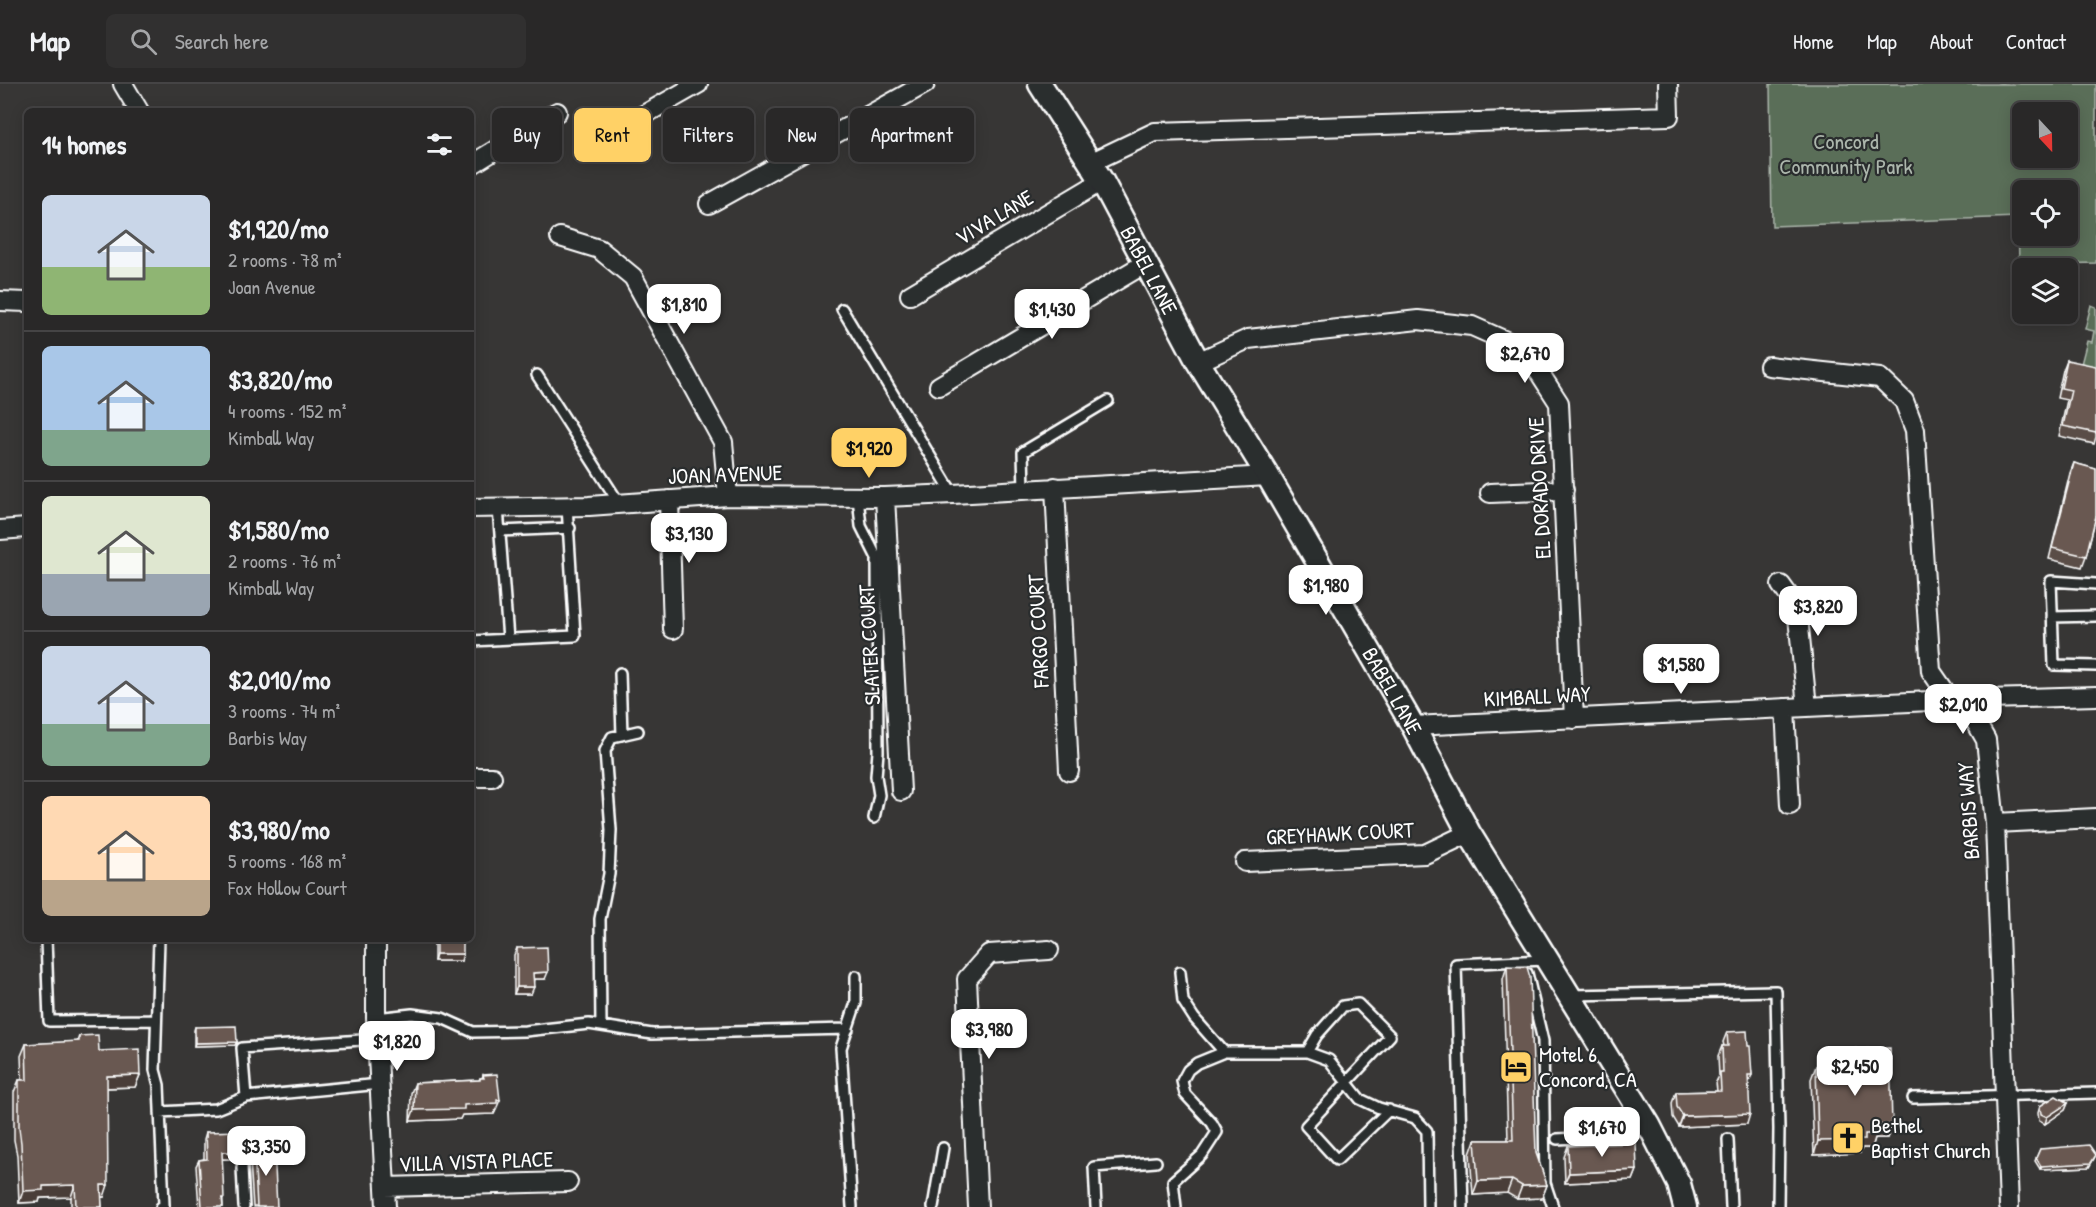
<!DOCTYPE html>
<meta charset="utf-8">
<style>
:root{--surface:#292828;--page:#313030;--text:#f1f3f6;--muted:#a5a6a8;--line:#454445;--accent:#ffd166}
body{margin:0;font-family:"Patrick Hand",sans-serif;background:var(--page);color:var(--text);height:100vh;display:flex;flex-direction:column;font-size:22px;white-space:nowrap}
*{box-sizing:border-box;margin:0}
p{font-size:20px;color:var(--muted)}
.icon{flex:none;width:33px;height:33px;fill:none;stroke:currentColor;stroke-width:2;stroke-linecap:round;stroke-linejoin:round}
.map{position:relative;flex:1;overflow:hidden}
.drawer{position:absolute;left:24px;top:24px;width:450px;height:834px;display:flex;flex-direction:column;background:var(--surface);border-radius:9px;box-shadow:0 3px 15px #0003,0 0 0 2px var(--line)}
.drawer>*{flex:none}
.banner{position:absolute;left:492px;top:24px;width:570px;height:54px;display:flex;gap:12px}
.needle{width:39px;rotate:158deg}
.fabs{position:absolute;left:2012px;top:18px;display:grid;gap:12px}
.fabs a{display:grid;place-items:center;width:66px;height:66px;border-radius:9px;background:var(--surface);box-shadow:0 3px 15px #0003,0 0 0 2px var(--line);font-size:30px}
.price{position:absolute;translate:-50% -51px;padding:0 14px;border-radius:12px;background:#fff;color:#222;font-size:20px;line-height:39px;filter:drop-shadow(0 2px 3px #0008)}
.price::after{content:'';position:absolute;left:50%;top:36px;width:18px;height:14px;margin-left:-9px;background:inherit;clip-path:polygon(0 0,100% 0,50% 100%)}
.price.active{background:var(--accent);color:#111}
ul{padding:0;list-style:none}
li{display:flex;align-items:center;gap:18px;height:150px;padding:0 18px}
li+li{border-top:2px solid var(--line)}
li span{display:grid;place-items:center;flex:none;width:168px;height:120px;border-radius:9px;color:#555}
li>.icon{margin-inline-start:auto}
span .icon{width:72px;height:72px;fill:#fffc;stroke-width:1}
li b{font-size:26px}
h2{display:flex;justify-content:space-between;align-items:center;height:72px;padding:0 18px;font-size:26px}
.tag{padding:0 21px;border-radius:9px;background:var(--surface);box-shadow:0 3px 15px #0003,0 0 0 2px var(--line);font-size:21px;line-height:54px}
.tag.active{background:var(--accent);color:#111}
header{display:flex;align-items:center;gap:36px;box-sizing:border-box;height:84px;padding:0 30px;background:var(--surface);border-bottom:2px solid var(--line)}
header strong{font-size:28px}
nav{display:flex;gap:33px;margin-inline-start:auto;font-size:21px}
.search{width:420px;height:54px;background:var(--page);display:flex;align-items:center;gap:15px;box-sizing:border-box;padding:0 21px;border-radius:9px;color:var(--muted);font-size:22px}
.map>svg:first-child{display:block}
.green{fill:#5a6e58;stroke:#acb6ac;stroke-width:1.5;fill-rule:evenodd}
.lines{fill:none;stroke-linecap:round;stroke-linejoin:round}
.service-casing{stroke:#fff;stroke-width:14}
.minor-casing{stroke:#fff;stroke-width:22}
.tertiary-casing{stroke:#fff;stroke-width:27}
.service{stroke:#2a2d2e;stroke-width:9}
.minor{stroke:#2a2d2e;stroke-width:18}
.tertiary{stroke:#2a2d2e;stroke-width:22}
.wall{fill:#5a4d46;stroke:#fff;stroke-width:1.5}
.shaded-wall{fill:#4a3e39;stroke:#fff;stroke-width:1.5}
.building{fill:#695951;stroke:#fff;stroke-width:1.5}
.labels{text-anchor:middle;stroke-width:4.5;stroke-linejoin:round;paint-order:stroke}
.park-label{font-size:22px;fill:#acb6ac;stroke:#2a2d2e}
.street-label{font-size:22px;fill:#fff;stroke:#2a2d2e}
.poi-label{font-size:22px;fill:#fff;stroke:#2a2d2e;text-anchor:start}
</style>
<header>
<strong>Map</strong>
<div class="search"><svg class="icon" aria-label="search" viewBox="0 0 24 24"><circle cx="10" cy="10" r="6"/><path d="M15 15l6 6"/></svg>Search here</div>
<nav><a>Home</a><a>Map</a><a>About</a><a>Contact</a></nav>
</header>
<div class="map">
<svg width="2096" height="1123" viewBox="0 0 2096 1123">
<rect width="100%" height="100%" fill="#373635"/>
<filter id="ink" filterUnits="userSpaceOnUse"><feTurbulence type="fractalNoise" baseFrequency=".0167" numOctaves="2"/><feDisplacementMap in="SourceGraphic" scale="12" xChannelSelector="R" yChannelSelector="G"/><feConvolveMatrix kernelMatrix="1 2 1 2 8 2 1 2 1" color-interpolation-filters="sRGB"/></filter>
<g filter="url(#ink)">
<path class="green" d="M1770,0h326v179l-77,2 -1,-48 -246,9zM2022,28h45v46h-45zM2022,106h45v46h-45z
M2091,221l5,2v65l-16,-4 7,-27 5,1 2,-11 -9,-2z"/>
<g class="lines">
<g class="service-casing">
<path id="service" d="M842,225l111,185
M537,291l82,128
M1024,406l-1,-38 85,-51
M858,413l3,29 16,32 1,194 -2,24 3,19 -5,23
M498,424l10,131
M500,447l70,-3
M2096,500l-45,-3 3,84 42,1
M2052,533l44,-1
M471,557l104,-5 -8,-130
M620,589l2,62
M46,855l3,82 107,-1
M159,855l-4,131 4,15 5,120 -3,2
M1180,888l3,29 11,17 30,34
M1527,889l16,68 2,142 8,24
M1570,911l206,-4 3,138 -1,78
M376,934l36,-4 30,4 31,14 52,-1 64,-7 63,10 196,-5
M601,941l-1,-106 9,-45 2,-44 -6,-79 7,-14 26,-6
M377,955l-135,9 4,49 134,-13
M1307,968l10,-17 26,-29 15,-2 32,32 -84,90 31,34 52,-50
M1913,1014l183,-5
M160,1028l56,-3 30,-12
M1557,1055l75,-4 17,-10
M1728,1055l3,68
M242,1083l2,40
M852,1123l-11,-159 15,-45v-27
M933,1123l10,-59
M1096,1123l-2,-40 62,-5
M1176,1123l-3,-26 29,-26 15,-23 -5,-9 -27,-29 -3,-13 6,-11 9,-7 27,-11h83l22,8 31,39 19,9 36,10 12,13 1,76
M1463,1123l-7,-243 89,-4"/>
</g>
<g class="minor-casing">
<path id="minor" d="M123,0l16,27
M640,33l58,-33
M1090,79l65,-31 514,-16 -1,-32
M471,81l86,-53
M709,120l216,-120
M560,153l39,12 34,28 90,165 5,54
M910,211l192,-114
M0,217l27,1
M1198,278l50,-23 170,-19 54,6 52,23 35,54 15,316
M1769,282l111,12 24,23 11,29 16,241 20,29 18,10 17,30 9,83 14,384
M939,302l207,-123
M1055,403l14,284
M1490,409l74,-3
M885,413l16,294
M669,416l4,129
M471,424l118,-2 139,-10 157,1 68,-3 315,-18
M0,446l27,-2
M1781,501l16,22 10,100
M1785,624l5,97
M1413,642l538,-26 145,-4
M471,693h21
M1995,739l101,-5
M1245,778l180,-8 44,-21
M376,855v79l10,189
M385,1103l183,-5
M978,1123l-11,-228 22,-25 60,-4"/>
</g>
<g class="tertiary-casing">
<g id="tertiary">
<path id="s1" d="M1040,0l62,97 96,181 70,114 145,250 56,107 180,292 30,59 6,23"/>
</g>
</g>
<use href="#service" class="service"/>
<use href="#minor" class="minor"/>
<use href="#tertiary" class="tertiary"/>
</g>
<path class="wall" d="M2067,276l29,35v42l-2,7 -35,-8 8,-36 -10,-2 6,-28z
M2074,379l22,6v53l-1,-1 -9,35 -4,11 -33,-8 21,-86z
M434,855h29l-2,22h-27z
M517,864l28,31h-11l-3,15h-17v-39z
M1507,882l29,187 11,32 -5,13 -25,1 -10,-6 -34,2 -3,-41 5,-14h33l-5,-161z
M195,943l42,15 -2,3 -41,1v-16z
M1727,948l21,14 4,29 -3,7 -2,42 -68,3 -6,-10 -1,-14 4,-11 41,-1 -1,-9 3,-6 -1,-20 4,-10h2l-1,-4z
M79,952l20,15 41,24 -5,12 -28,1 -3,109h-3l1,10h-31v-10l-31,1 -1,4 -20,1 -2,-48 -3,-15v-48l5,-12h3l-1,-24 5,-12 51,-2z
M1856,965l36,76 -5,13h-12l-3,10h-10l-2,5 -46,2 -3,-76 5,-13 35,-1v-3z
M483,991l13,35 -2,4 -32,1 -2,4 -50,2 1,-28 4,-10 64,-3 1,-2h2z
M2068,1019l-3,7 -20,14 -6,-3 -1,-8 2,-7z
M206,1048l36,20 -3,7h-17l1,48h-24l-3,-41 3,-6 5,-1v-20z
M1568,1062l69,24 -4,10 -68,3 -1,-26z
M254,1064l23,59h-24l-3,-48z
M2040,1065l54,9 -5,9 -49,2 -5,-8z"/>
<path class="shaded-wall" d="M436,870h27l-2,7h-27z
M548,888l-3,7h-14l2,-6z
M517,903h17l-3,7h-17z
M237,958l-2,3 -41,1 1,-3z
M140,991l-5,12 -33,1 5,-12z
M500,1016l-6,14 -32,1 -2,4 -50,2 4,-11z
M2068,1019l-3,7 -20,14 2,-7z
M1750,1030l-3,10 -68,3 4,-11z
M1877,1041h15l-5,13h-12l-3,10h-10l-2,5 -46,2 4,-14 47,-7z
M222,1068h20l-3,7h-19z
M2096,1071l-7,12 -49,2 1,-3z
M1637,1086l-4,10 -68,3 4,-10z
M1512,1096l-5,13 -34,2 5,-14z
M75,1101l-4,12 -31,1 -1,4 -20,1 4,-12 20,-5z
M101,1101h7l-4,12h-7z
M1547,1101l-5,13 -25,1 5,-13z"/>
<path class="building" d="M2067,276l29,6v67l-33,-7 8,-36 -10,-2z
M2074,379l22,6v47l-10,40 -34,-8z
M436,855h27v15h-27z
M547,863l1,25 -15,1 1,14h-17v-39z
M1507,882l20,1 3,10 6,176 11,32 -25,1 -10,-6 -34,1 -3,-41h38z
M236,942l1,16 -42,1v-16z
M1747,947l1,15h2l2,29h-4l2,39 -67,2 -6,-9 -1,-15 45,-1 -1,-19h3l-1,-26h6l-1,-14z
M98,951l1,16 40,-2 1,26 -33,1 1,109h-7l1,22h-26l-1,-22 -32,1v4l-20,1 -2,-48 -2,-15v-48h8l-1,-36 53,-3v-5z
M1890,964l2,77h-15v9h-12v6l-47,1 -2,-75 40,-1v-16z
M497,990l3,26h-3v3l-33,2v4l-50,1 1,-27 65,-3v-2h4l-1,-3z
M2056,1012l12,7 -21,14 -6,-3 -1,-8z
M241,1047l1,21h-20l2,46h-2l1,9h-21l-3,-47 8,-1 -1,-27z
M1636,1059l1,27 -68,3 -1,-27z
M2089,1061l7,10 -5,8 -50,3 -5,-8 4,-9z
M274,1063l3,60h-20l-3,-59z"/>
</g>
<defs>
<g id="hotel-square" transform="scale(1.725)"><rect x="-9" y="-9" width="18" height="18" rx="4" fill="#ffd166" stroke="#2a2d2e"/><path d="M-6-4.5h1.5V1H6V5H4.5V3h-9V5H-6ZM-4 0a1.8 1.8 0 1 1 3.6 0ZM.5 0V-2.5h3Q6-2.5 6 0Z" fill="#111"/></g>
<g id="church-square" transform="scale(1.725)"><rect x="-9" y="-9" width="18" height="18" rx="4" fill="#ffd166" stroke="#2a2d2e"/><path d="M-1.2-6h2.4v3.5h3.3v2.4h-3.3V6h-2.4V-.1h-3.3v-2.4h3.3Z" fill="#111"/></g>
</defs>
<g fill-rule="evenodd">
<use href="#hotel-square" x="1516" y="983"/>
<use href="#church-square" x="1848" y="1054"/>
</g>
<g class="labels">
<g class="park-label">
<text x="1846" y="65">Concord<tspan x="1846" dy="25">Community Park</tspan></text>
</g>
<g class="street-label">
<text transform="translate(994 133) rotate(-31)" y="8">VIVA LANE</text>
<text dy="8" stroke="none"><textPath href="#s1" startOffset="216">BABEL LANE</textPath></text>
<text transform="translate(725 390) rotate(-2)" y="8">JOAN AVENUE</text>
<text transform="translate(1539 404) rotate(-93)" y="8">EL DORADO DRIVE</text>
<text transform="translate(1038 547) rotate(-93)" y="8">FARGO COURT</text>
<text transform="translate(869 561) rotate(-93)" y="8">SLATER COURT</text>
<text dy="8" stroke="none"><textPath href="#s1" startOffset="702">BABEL LANE</textPath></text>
<text transform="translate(1537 612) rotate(-3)" y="8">KIMBALL WAY</text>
<text transform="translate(1968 727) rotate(-94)" y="8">BARBIS WAY</text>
<text transform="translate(1340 749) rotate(-3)" y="8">GREYHAWK COURT</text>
<text transform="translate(476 1077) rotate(-2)" y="8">VILLA VISTA PLACE</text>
</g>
<g class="poi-label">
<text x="1539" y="978">Motel 6<tspan x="1539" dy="25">Concord, CA</tspan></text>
<text x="1871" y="1049">Bethel<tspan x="1871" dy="25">Baptist Church</tspan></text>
</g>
</g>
</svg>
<div class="fabs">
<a><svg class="needle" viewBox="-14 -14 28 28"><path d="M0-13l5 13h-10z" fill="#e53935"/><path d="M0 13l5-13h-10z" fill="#a5a6a8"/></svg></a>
<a><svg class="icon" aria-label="locate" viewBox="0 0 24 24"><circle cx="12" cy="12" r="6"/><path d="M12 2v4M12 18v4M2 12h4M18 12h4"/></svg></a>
<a><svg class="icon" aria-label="layers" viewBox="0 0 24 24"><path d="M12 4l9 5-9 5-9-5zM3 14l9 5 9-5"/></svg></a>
</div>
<b class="price" style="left:684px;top:251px">$1,810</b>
<b class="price" style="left:1052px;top:256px">$1,430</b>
<b class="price" style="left:1525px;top:300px">$2,670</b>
<b class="price active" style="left:869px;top:395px">$1,920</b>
<b class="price" style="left:689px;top:480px">$3,130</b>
<b class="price" style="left:1326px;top:532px">$1,980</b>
<b class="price" style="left:1818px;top:553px">$3,820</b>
<b class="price" style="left:1681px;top:611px">$1,580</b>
<b class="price" style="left:1963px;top:651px">$2,010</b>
<b class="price" style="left:989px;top:976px">$3,980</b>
<b class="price" style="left:397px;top:988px">$1,820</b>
<b class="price" style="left:1855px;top:1013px">$2,450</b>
<b class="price" style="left:1602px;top:1074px">$1,670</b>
<b class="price" style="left:266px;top:1093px">$3,350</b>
<div class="banner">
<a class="tag">Buy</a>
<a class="tag active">Rent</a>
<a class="tag">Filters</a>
<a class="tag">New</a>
<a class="tag">Apartment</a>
</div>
<section class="drawer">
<h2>14 homes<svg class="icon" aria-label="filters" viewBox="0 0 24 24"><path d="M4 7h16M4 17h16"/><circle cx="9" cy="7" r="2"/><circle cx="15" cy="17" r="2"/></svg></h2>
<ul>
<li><span style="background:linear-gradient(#c9d6e8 60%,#8fb573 0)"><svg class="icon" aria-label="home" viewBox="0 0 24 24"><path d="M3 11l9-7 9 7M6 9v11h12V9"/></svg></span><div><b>$1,920/mo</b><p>2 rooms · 78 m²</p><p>Joan Avenue</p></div></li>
<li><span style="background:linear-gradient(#a9c7e8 70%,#7fa58c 0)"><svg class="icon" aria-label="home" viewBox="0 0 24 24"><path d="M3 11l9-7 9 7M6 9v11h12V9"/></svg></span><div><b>$3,820/mo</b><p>4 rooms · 152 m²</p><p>Kimball Way</p></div></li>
<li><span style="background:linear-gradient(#dfe7d0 65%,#9aa5b1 0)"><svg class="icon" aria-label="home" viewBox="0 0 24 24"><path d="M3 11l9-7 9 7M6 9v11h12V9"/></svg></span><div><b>$1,580/mo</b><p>2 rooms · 76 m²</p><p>Kimball Way</p></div></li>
<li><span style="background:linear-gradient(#c9d6e8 65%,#7fa58c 0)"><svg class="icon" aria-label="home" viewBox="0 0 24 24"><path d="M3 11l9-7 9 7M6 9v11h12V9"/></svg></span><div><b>$2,010/mo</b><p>3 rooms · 74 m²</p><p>Barbis Way</p></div></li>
<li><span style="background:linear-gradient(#ffd9b3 70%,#b9a48a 0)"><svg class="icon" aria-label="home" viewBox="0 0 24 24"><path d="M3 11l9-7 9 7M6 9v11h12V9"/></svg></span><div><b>$3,980/mo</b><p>5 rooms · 168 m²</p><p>Fox Hollow Court</p></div></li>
</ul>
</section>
</div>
